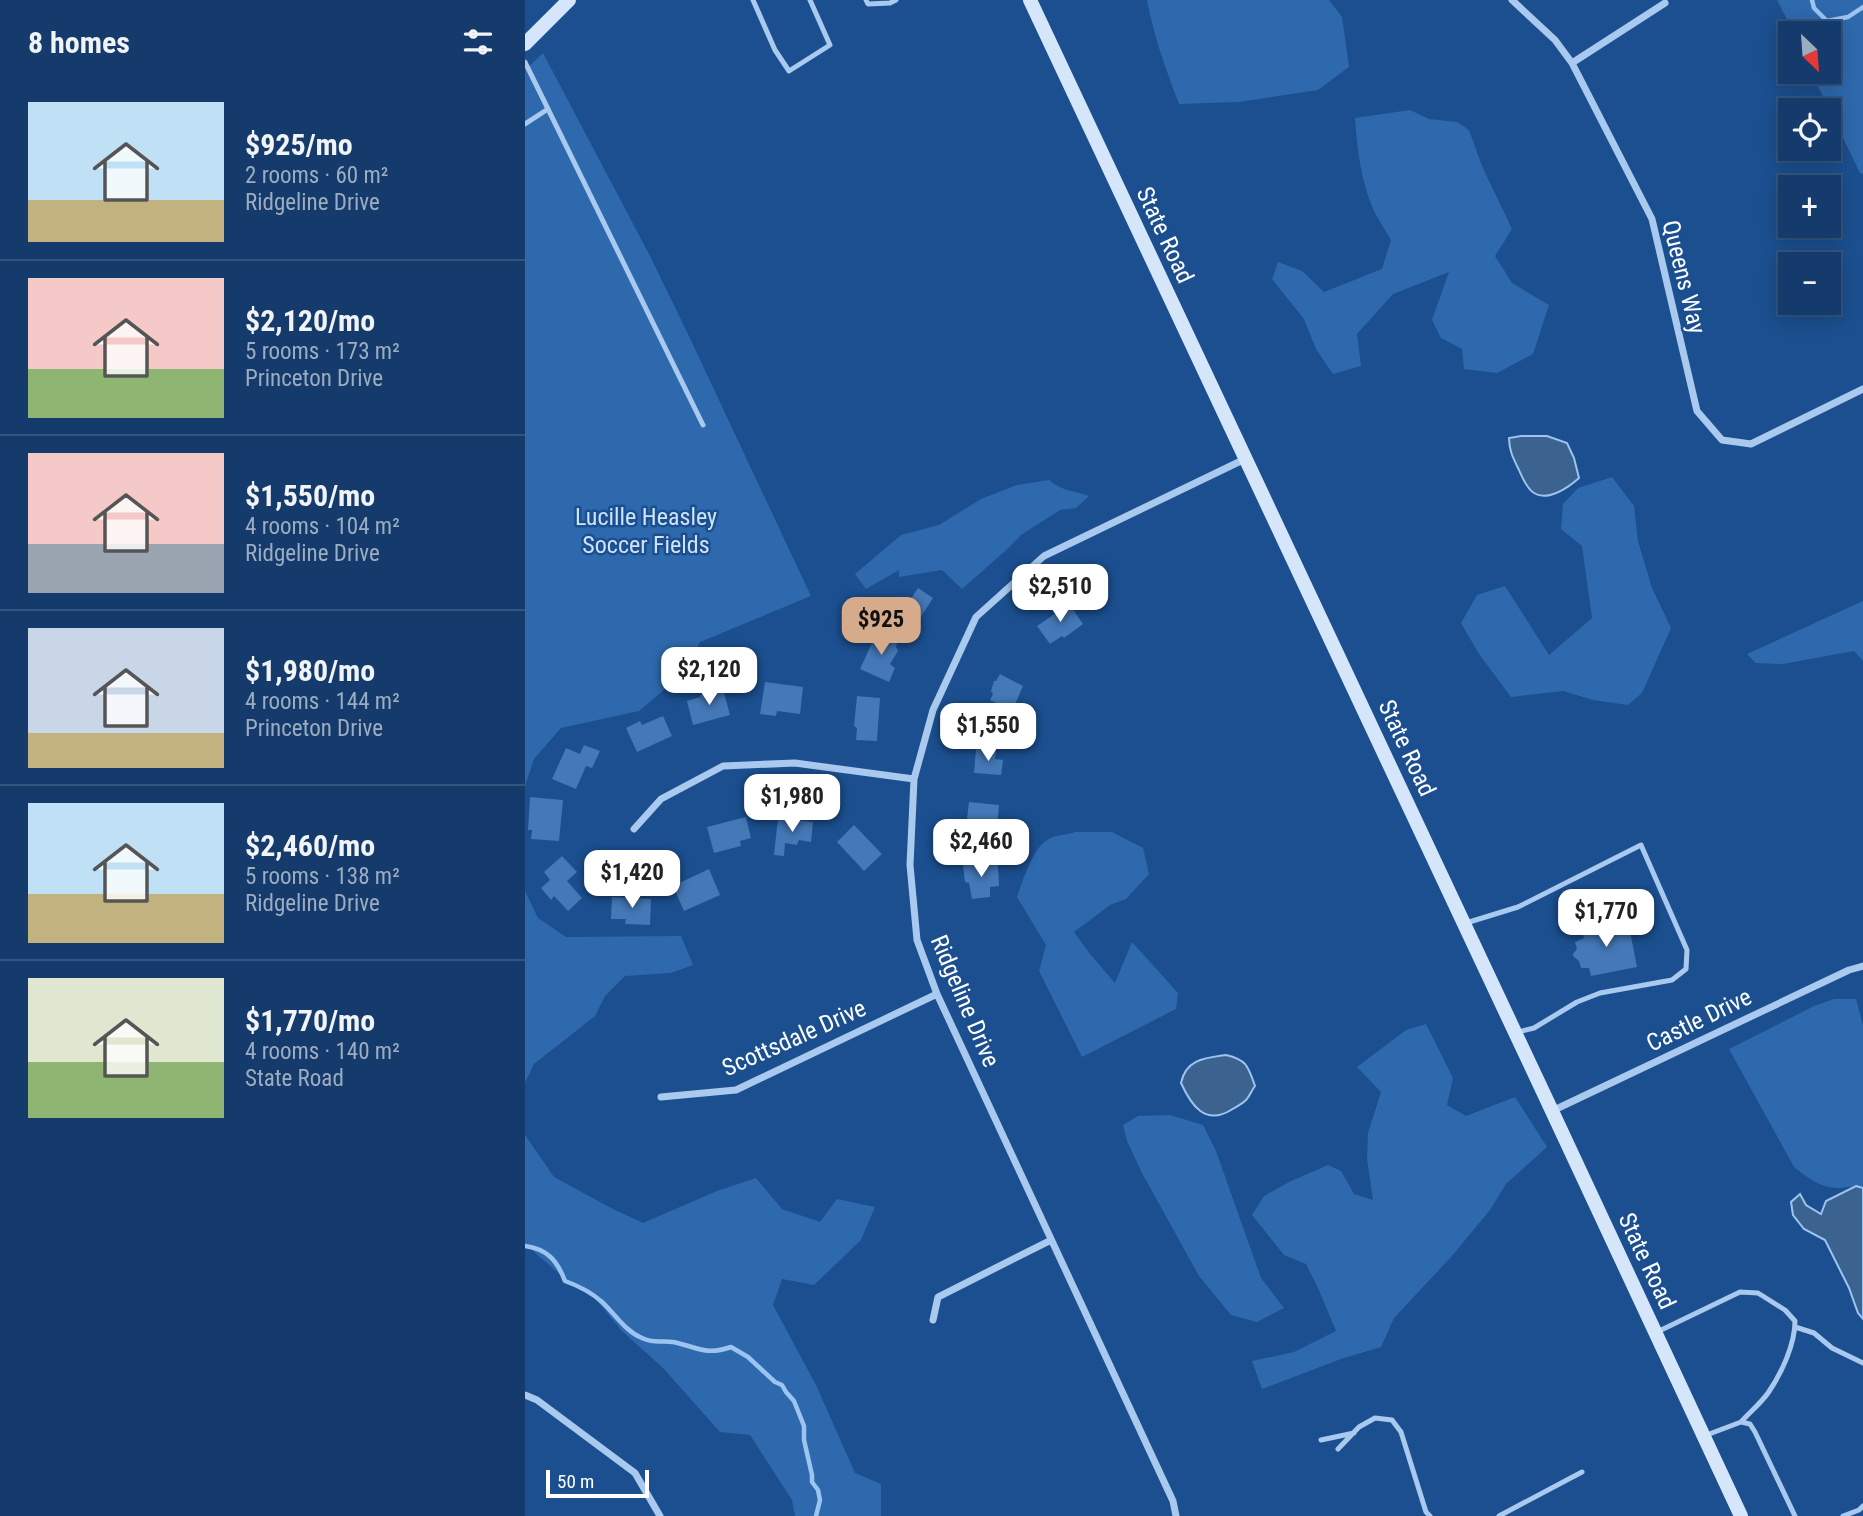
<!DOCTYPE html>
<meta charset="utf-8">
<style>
:root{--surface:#143b6b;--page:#214673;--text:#f1f3f6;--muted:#9dadc1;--line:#33557e;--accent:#d6ab8b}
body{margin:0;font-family:"Roboto Condensed",sans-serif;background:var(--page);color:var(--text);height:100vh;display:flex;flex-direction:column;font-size:26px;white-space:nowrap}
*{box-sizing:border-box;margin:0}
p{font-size:23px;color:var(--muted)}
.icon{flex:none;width:38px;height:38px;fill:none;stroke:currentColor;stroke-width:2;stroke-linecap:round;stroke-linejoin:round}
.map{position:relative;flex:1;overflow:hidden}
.side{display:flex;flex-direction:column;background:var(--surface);width:525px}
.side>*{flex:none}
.needle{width:46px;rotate:155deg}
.tools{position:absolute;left:1253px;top:21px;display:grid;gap:14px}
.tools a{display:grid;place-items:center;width:63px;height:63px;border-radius:0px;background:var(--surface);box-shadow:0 4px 18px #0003,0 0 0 2px var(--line);font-size:35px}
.scale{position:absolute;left:21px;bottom:18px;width:103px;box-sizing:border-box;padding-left:7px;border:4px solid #fff;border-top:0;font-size:19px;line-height:24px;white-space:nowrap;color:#fff;-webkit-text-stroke:5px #1b4f8f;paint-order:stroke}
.price{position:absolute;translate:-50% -60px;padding:0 16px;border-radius:14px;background:#fff;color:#222;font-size:23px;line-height:46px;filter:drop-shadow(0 2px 4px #0008)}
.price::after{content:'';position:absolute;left:50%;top:42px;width:21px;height:16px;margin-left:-10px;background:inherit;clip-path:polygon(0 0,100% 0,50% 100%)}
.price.active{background:var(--accent);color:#111}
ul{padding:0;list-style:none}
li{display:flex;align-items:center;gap:21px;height:175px;padding:0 28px}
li+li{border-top:2px solid var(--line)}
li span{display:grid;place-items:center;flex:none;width:196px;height:140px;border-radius:0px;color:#555}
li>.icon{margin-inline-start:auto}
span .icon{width:84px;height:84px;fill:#fffc;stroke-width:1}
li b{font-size:30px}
h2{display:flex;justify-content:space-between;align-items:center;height:84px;padding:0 28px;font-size:30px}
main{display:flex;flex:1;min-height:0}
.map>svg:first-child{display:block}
.green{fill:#2e69ad}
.water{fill:#3c6290;stroke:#9cc4f0;stroke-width:2}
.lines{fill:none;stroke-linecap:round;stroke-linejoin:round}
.stream{stroke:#9cc4f0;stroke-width:4.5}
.building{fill:#4478b7}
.lane{stroke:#a9c9ee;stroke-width:5}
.street{stroke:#a9c9ee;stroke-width:7}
.secondary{stroke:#d6e6fa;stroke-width:14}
.labels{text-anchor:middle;stroke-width:5;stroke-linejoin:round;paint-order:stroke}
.street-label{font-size:24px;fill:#fff;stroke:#1b4f8f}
.park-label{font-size:24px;fill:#cfe3fa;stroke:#1b4f8f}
</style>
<main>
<section class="side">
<h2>8 homes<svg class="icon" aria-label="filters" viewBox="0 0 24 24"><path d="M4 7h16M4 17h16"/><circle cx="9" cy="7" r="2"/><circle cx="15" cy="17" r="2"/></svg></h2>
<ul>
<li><span style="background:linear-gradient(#bfe0f5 70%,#c2b280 0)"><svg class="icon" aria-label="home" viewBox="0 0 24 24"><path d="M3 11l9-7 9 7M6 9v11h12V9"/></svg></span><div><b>$925/mo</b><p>2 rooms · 60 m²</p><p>Ridgeline Drive</p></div></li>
<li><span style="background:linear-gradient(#f6c9c9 65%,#8fb573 0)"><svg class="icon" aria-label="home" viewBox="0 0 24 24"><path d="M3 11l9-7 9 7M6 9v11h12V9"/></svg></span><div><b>$2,120/mo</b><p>5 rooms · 173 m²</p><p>Princeton Drive</p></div></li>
<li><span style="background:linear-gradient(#f6c9c9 65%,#9aa5b1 0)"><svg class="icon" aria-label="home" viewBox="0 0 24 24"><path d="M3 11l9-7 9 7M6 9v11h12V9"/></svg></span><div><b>$1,550/mo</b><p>4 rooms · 104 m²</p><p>Ridgeline Drive</p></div></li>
<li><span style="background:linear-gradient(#c9d6e8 75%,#c2b280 0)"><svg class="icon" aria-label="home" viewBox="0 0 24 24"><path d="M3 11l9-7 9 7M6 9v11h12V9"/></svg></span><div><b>$1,980/mo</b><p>4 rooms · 144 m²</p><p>Princeton Drive</p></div></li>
<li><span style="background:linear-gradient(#bfe0f5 65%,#c2b280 0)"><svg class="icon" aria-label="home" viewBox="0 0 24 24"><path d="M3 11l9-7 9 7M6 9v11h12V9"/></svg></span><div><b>$2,460/mo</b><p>5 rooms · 138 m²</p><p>Ridgeline Drive</p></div></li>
<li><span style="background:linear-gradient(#dfe7d0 60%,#8fb573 0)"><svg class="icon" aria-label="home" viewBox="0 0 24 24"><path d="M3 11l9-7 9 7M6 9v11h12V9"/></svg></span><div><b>$1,770/mo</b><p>4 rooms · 140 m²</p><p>State Road</p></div></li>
</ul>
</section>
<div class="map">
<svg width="1338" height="1516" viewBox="0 0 1338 1516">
<rect width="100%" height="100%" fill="#1b4f8f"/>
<path class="green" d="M622,0h182l13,17 7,50 -31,23 -79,12 -60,2c-13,-34 -25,-67 -32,-104z
M1252,0h86v174l-3,-1 -49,-101h18v-39h-35z
M18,53l107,203 37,76 124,264 -111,46 -16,31 -45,38 -78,17 -27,31 -9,27v-716z
M885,110l19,9 28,3 12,8 13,36 30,63 -17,27 17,27 37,22 -16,49 -36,19 -33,-4 -2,-20 -21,-11 -9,-18 17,-48 -56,22 -36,40 4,32 -28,8 -17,-25 -12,-30 -32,-40 6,-17 24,9 22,21 58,-23 9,-29c-5,-9 -12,-19 -17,-29 -13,-29 -17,-62 -19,-93z
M1087,477l22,29 4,35 14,47 19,40 -29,65 -14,12 -35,-5 -30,-9 -52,6 -32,-43 -18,-31 16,-28 28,-9 44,69 43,-37 -10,-72 -21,-17 2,-25 15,-16z
M524,480c10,10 26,11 40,16l-13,12 -16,2 -39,25 -17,17 -42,37 -20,-19 -43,7v-7l-33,19 -11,-15 46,-39 38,-10 42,-26 36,-14z
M1338,601v60l-9,-10 -71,13 -27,-1 -9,-9z
M550,832h37l31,16 6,26 -23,25 -16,6 -36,27 16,22 25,29 17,-41 46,51 -2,16 -94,48 -43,-86 7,-26 -29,-48c6,-16 15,-48 30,-57 7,-5 20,-5 28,-8z
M0,891l13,27 28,19 115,-1 12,29 -22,8 -46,3 -20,20 -10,20 -61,48 -9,19z
M1309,999h22l7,26v163c-8,-3 -14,-1 -23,0 -18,1 -32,-10 -46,-21l-65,-118 85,-43z
M901,1024l27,54 -6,27 19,11 49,-19 32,50 -41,37 -16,26 -38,46 -58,62 -13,29 -40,12 -79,30 -10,-28 42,-9 42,-21 -18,-43 -12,-24 -22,-9 -32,-40 12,-19 25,-14 39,-17 13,6 13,23 19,6 -6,-41 1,-26 13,-41 -24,-25 49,-37z
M645,1115l33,10 13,26 45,127 23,30 -27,14 -26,-7 -32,-39 -57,-103 -15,-32 -4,-16 15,-9z
M0,1135l29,42 57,31 32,15 74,-32 39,-13 26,31 38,13 17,-23 38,8 -14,33 -47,45 -32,-6 -9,26 43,80 39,88 26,11v32h-86l-3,-16 -42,-65 -30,-3 -57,-64 -41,-37 -28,-34 -32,-21 -37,-32z"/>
<path class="water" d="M996,436h26l20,7 7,15 5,20c-10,9 -31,24 -45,15 -7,-4 -12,-16 -15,-23 -6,-12 -10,-20 -10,-32z
M701,1055c21,5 22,11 29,31 -3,4 -6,11 -9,14 -4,4 -10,7 -15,10 -26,16 -40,-5 -50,-27 5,-24 24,-25 45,-28z
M1331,1186l7,2v131l-5,-6 -9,-25 -24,-48 -21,-11 -11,-14 -2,-13 9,-8 6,11 15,9 5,-13z"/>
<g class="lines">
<path class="stream" d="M1287,0l2,8 13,13 21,-4 15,-10
M0,1246c22,3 32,14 40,35 14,5 26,11 37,21 13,12 23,29 40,36 12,6 20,2 31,4 25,5 32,14 58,5l17,10 27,25 7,3 4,7 8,9 10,25v14l8,35v7l6,8 2,10 -4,16"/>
</g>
<path class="building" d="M393,588l15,10 -23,36 -22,-14 14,-20 6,3z
M544,604l14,20 -19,14 -2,-2 -12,8 -13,-18z
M353,630l20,10 -2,7 2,4 -8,13 5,4 -6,14 -29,-13z
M475,674l23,12 -11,25 -22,-11 3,-6 -2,-3 3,-10h2z
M240,682l38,5 -3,27 -23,-3 -1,5 -16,-2z
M198,689l7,26 -37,10 -6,-24 13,-4v-2z
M332,696l23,2 -3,43 -21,-1 1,-12 -3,-2z
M138,716l9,20 -35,16 -11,-24 14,-7 2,4z
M59,745l16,6 -8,17 -6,-2 -10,23 -24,-10 14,-31 14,6z
M451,749l20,2 -1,8 8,1 -2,15 -27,-2z
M5,797l33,3 -4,41 -28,-2 1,-9h-4z
M444,802l30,3 -4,40 -21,-2 3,-23 -10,-1z
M221,817l5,21 -11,3 1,5 -27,7 -7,-26z
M253,818l35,4 -2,20 -12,-2 -2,5 -12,-2 -1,13 -10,-1z
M329,825l28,29 -18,17 -27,-29z
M37,856l15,16 -10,9 15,17 -14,13 -14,-15 -3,4 -10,-12 9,-8 -6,-8z
M473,864l1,22 -9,1v10l-18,2 -3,-16 -4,-1 -2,-17z
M184,869l11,26 -36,16 -11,-25z
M87,897l39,2 -1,26 -25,-1 1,-5h-15z
M1103,921l9,46 -46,9 -2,-8h-8l-2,-7 -6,-5v-2l4,-5 -2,-7 9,-4 -3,-8z"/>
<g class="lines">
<path class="lane" d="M228,0l22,50 14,21 41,-26 -20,-45
M341,0l2,4 22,-1 6,-3
M0,62l178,363
M0,124l23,-15
M941,923l52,-16 123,-62 46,105 -1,19 -14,11 -72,13 -23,9 -43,26 -16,4
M1270,1327l19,6 18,15 31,15
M1132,1332l83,-40 18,1 27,17 10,11c0,24 -14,53 -27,72 -7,10 -18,19 -27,29
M1179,1436l37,-14 9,2 5,8 40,84
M796,1440l33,-7
M813,1449l21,-22 16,-9 17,2 9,12 25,80 4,4
M974,1516l83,-44
M1318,1516l16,-6 4,-4"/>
<path class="street" d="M987,0l43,40 17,23 80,156 45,192 25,29 29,4 112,-55
M1047,63l93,-60
M109,829l27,-30 62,-33 72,-3 119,16
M136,1097l75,-7 201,-96
M1027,1111l297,-141 14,-4
M408,1320l5,-23 113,-57
M0,1395l12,5 98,73 25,43
M651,1516l-3,-15 -236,-507 -20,-54 -7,-75 4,-86 19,-69 43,-93 68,-61 201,-97"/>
<path class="secondary" d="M505,0l522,1111 189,405
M0,44l44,-44"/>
</g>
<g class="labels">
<g class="street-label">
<text transform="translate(640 235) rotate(65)" y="8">State Road</text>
<text transform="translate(1159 277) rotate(76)" y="8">Queens Way</text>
<text transform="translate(882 748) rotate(65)" y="8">State Road</text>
<text transform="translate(440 1001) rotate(67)" y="8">Ridgeline Drive</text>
<text transform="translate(1174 1020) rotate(-26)" y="8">Castle Drive</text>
<text transform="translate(269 1038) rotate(-24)" y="8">Scottsdale Drive</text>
<text transform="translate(1122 1261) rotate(65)" y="8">State Road</text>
</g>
<g class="park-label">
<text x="121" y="525">Lucille Heasley<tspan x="121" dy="28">Soccer Fields</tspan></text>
</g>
</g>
</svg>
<div class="tools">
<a><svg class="needle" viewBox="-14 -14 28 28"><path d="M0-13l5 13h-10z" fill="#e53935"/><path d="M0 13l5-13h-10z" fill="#9dadc1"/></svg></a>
<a><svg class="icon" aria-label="locate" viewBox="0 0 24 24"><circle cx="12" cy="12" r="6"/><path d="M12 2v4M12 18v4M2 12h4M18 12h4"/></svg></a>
<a>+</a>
<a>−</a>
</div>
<div class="scale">50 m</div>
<b class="price" style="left:535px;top:624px">$2,510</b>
<b class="price active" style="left:356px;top:657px">$925</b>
<b class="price" style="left:184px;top:707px">$2,120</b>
<b class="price" style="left:463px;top:763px">$1,550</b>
<b class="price" style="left:267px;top:834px">$1,980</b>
<b class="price" style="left:456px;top:879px">$2,460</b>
<b class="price" style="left:107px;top:910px">$1,420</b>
<b class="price" style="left:1081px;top:949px">$1,770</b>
</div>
</main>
